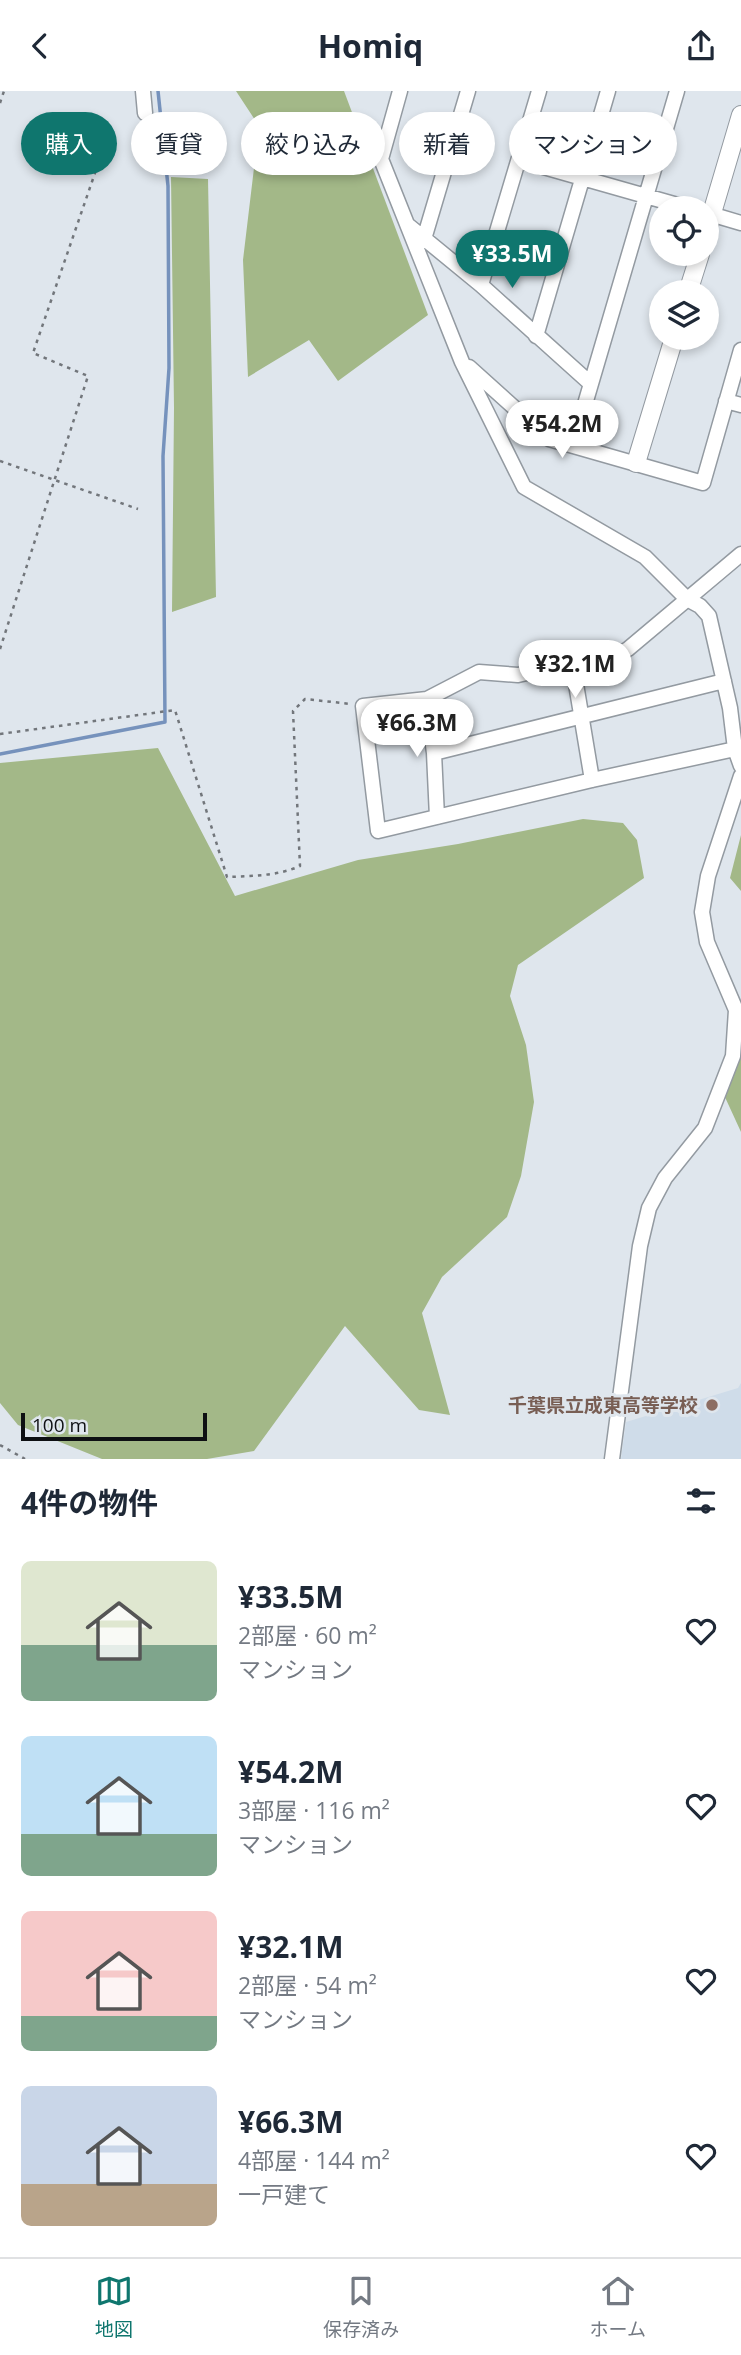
<!DOCTYPE html>
<html lang="ja">
<meta charset="utf-8">
<style>
:root{--surface:#fff;--page:#f6f6f7;--text:#1f2937;--muted:#747a83;--line:#e0e1e3;--accent:#0f766e}
body{margin:0;font-family:"Open Sans","Noto Sans JP",sans-serif;background:var(--page);color:var(--text);height:100vh;display:flex;flex-direction:column;font-size:26px;white-space:nowrap}
*{box-sizing:border-box;margin:0}
p{font-size:23px;color:var(--muted)}
.icon{flex:none;width:38px;height:38px;fill:none;stroke:currentColor;stroke-width:2;stroke-linecap:round;stroke-linejoin:round}
.map{position:relative;height:1368px;overflow:hidden}
.sheet{display:flex;flex-direction:column;background:var(--surface);flex:1}
.sheet>*{flex:none}
.guide{position:absolute;left:21px;top:21px;width:700px;height:63px;display:flex;gap:14px}
.controls{position:absolute;left:649px;top:105px;display:grid;gap:14px}
.controls a{display:grid;place-items:center;width:70px;height:70px;border-radius:50%;background:var(--surface);box-shadow:0 4px 10px #0003;font-size:35px}
.scale{position:absolute;left:21px;bottom:18px;width:186px;box-sizing:border-box;padding-left:7px;border:4px solid #0e1013;border-top:0;font-size:19px;line-height:24px;white-space:nowrap;color:#0e1013;-webkit-text-stroke:5px #dfe6ed;paint-order:stroke}
.price{position:absolute;translate:-50% -60px;padding:0 16px;border-radius:24px;background:#fff;color:#222;font-size:23px;line-height:46px;filter:drop-shadow(0 2px 4px #0008)}
.price::after{content:'';position:absolute;left:50%;top:42px;width:21px;height:16px;margin-left:-10px;background:inherit;clip-path:polygon(0 0,100% 0,50% 100%)}
.price.on{background:var(--accent);color:#fff}
ul{padding:0;list-style:none}
li{display:flex;align-items:center;gap:21px;height:175px;padding:0 21px}
li span{display:grid;place-items:center;flex:none;width:196px;height:140px;border-radius:10px;color:#555}
li>.icon{margin-inline-start:auto}
span .icon{width:84px;height:84px;fill:#fffc;stroke-width:1}
li b{font-size:30px}
h2{display:flex;justify-content:space-between;align-items:center;height:84px;padding:0 21px;font-size:30px}
.chip{padding:0 24px;border-radius:32px;background:var(--surface);box-shadow:0 4px 10px #0003;font-size:24px;line-height:63px}
.chip.on{background:var(--accent);color:#fff}
header{display:flex;justify-content:space-between;align-items:center;height:91px;padding:0 21px;background:var(--surface);font-size:32px;font-weight:700}
.menu{display:flex;justify-content:space-around;align-items:center;height:98px;border-top:2px solid var(--line);background:var(--surface);font-size:19px;color:var(--muted)}
.menu a{display:grid;justify-items:center;gap:4px}
.menu .on{color:var(--accent)}
.map>svg:first-child{display:block}
.built{fill:#cfdce9}
.forest{fill:#a3b888}
.lines{fill:none;stroke-linecap:round;stroke-linejoin:round}
.stream{stroke:#7692bc;stroke-width:3.5}
.minor-casing{stroke:#939aa1;stroke-width:17}
.tertiary-casing{stroke:#939aa1;stroke-width:20}
.path{stroke:#72767b;stroke-width:2.5;stroke-dasharray:3.5 5;stroke-linecap:butt}
.minor{stroke:#fff;stroke-width:14}
.tertiary{stroke:#fff;stroke-width:18}
.education-dot{fill:#8d6e63;stroke:#dfe6ed;stroke-width:2.5}
.labels{text-anchor:middle;stroke-width:6;stroke-linejoin:round;paint-order:stroke}
.education-label{font-size:19px;font-weight:bold;fill:#785e54;stroke:#dfe6ed;text-anchor:end}
</style>
<header><svg class="icon" aria-label="back" viewBox="0 0 24 24"><path d="M15 5l-7 7 7 7"/></svg>Homiq<svg class="icon" aria-label="share" viewBox="0 0 24 24"><path d="M12 15V3M7 8l5-5 5 5M5 13v7h14v-7"/></svg></header>
<div class="map">
<svg width="741" height="1368" viewBox="0 0 741 1368">
<rect width="100%" height="100%" fill="#dfe6ed"/>
<path class="built" d="M741,1292v76h-120l5,-37 112,-34z"/>
<path class="forest" d="M236,0h108l84,224 -90,66 -29,-41 -61,37 -5,-117 16,-134z
M171,86l37,2 8,418 -44,15 2,-204z
M158,657l77,148 123,-36 100,-16 125,-25 40,4 14,17 7,38 -126,87 -8,31 16,49 8,57 -13,74 -14,41 -65,60 -20,36 28,102 -31,-5 -74,-84 -91,125 -47,8h-105l-84,-34 -18,-22v-640z
M741,744v56l-11,-13z
M741,948v93l-17,-37z"/>
<g class="lines">
<path class="stream" d="M0,663l165,-32 -2,-266 6,-88 -1,-182 -10,-95"/>
<g class="minor-casing">
<path id="minor" d="M143,0l2,22
M400,0l-19,68 81,203 62,125 121,70 42,42 13,7 9,10 21,92 5,41 6,17
M519,69l169,48
M707,122l34,10
M409,135l72,59 110,99
M424,148l44,-148
M481,194l58,-194
M536,245l72,-245
M469,276l80,72 154,44 38,-133
M726,310l15,4
M573,354l104,-354
M574,581l18,108
M427,608l7,54 3,64
M735,658l-143,31 -214,51 -15,-125 64,-7 52,-27 39,3 35,-8 21,5 21,-4 33,-19 113,-95
M434,662l290,-72
M612,1368l28,-213 9,-38 16,-30 40,-50 28,-72 3,-46 -29,-68 -5,-30 6,-36 33,-100"/>
</g>
<g class="tertiary-casing">
<path id="tertiary" d="M707,139l34,-115
M688,201l12,-38
M636,372l38,-125"/>
</g>
<path class="path" d="M0,12l4,-12
M0,370l138,48
M0,558l88,-273 -55,-23 73,-212
M0,643l175,-24 52,167c24,-1 51,-1 73,-11l-7,-155 12,-12 46,5
M0,1354l25,14"/>
<use href="#minor" class="minor"/>
<use href="#tertiary" class="tertiary"/>
</g>
<circle class="education-dot" cx="712" cy="1314" r="7"/>
<g class="labels">
<g class="education-label">
<text x="698" y="1321">千葉県立成東高等学校</text>
</g>
</g>
</svg>
<div class="controls">
<a><svg class="icon" aria-label="locate" viewBox="0 0 24 24"><circle cx="12" cy="12" r="6"/><path d="M12 2v4M12 18v4M2 12h4M18 12h4"/></svg></a>
<a><svg class="icon" aria-label="layers" viewBox="0 0 24 24"><path d="M12 4l9 5-9 5-9-5zM3 14l9 5 9-5"/></svg></a>
</div>
<div class="scale">100 m</div>
<b class="price on" style="left:512px;top:199px">¥33.5M</b>
<b class="price" style="left:562px;top:369px">¥54.2M</b>
<b class="price" style="left:575px;top:609px">¥32.1M</b>
<b class="price" style="left:417px;top:668px">¥66.3M</b>
<div class="guide">
<a class="chip on">購入</a>
<a class="chip">賃貸</a>
<a class="chip">絞り込み</a>
<a class="chip">新着</a>
<a class="chip">マンション</a>
</div>
</div>
<section class="sheet">
<h2>4件の物件<svg class="icon" aria-label="filters" viewBox="0 0 24 24"><path d="M4 7h16M4 17h16"/><circle cx="9" cy="7" r="2"/><circle cx="15" cy="17" r="2"/></svg></h2>
<ul>
<li><span style="background:linear-gradient(#dfe7d0 60%,#7fa58c 0)"><svg class="icon" aria-label="home" viewBox="0 0 24 24"><path d="M3 11l9-7 9 7M6 9v11h12V9"/></svg></span><div><b>¥33.5M</b><p>2部屋 · 60 m²</p><p>マンション</p></div><svg class="icon" aria-label="heart" viewBox="0 0 24 24"><path d="M12 20l-8-8c-3-5 5-10 8-4 3-6 11-1 8 4z"/></svg></li>
<li><span style="background:linear-gradient(#bfe0f5 70%,#7fa58c 0)"><svg class="icon" aria-label="home" viewBox="0 0 24 24"><path d="M3 11l9-7 9 7M6 9v11h12V9"/></svg></span><div><b>¥54.2M</b><p>3部屋 · 116 m²</p><p>マンション</p></div><svg class="icon" aria-label="heart" viewBox="0 0 24 24"><path d="M12 20l-8-8c-3-5 5-10 8-4 3-6 11-1 8 4z"/></svg></li>
<li><span style="background:linear-gradient(#f6c9c9 75%,#7fa58c 0)"><svg class="icon" aria-label="home" viewBox="0 0 24 24"><path d="M3 11l9-7 9 7M6 9v11h12V9"/></svg></span><div><b>¥32.1M</b><p>2部屋 · 54 m²</p><p>マンション</p></div><svg class="icon" aria-label="heart" viewBox="0 0 24 24"><path d="M12 20l-8-8c-3-5 5-10 8-4 3-6 11-1 8 4z"/></svg></li>
<li><span style="background:linear-gradient(#c9d6e8 70%,#b9a48a 0)"><svg class="icon" aria-label="home" viewBox="0 0 24 24"><path d="M3 11l9-7 9 7M6 9v11h12V9"/></svg></span><div><b>¥66.3M</b><p>4部屋 · 144 m²</p><p>一戸建て</p></div><svg class="icon" aria-label="heart" viewBox="0 0 24 24"><path d="M12 20l-8-8c-3-5 5-10 8-4 3-6 11-1 8 4z"/></svg></li>
</ul>
</section>
<nav class="menu">
<a class="on"><svg class="icon" aria-label="map" viewBox="0 0 24 24"><path d="M3 6l6-2 6 2 6-2v14l-6 2-6-2-6 2zM9 4v14M15 6v14"/></svg>地図</a>
<a><svg class="icon" aria-label="saved" viewBox="0 0 24 24"><path d="M7 4h10v16l-5-4-5 4z"/></svg>保存済み</a>
<a><svg class="icon" aria-label="home" viewBox="0 0 24 24"><path d="M3 11l9-7 9 7M6 9v11h12V9"/></svg>ホーム</a>
</nav>
